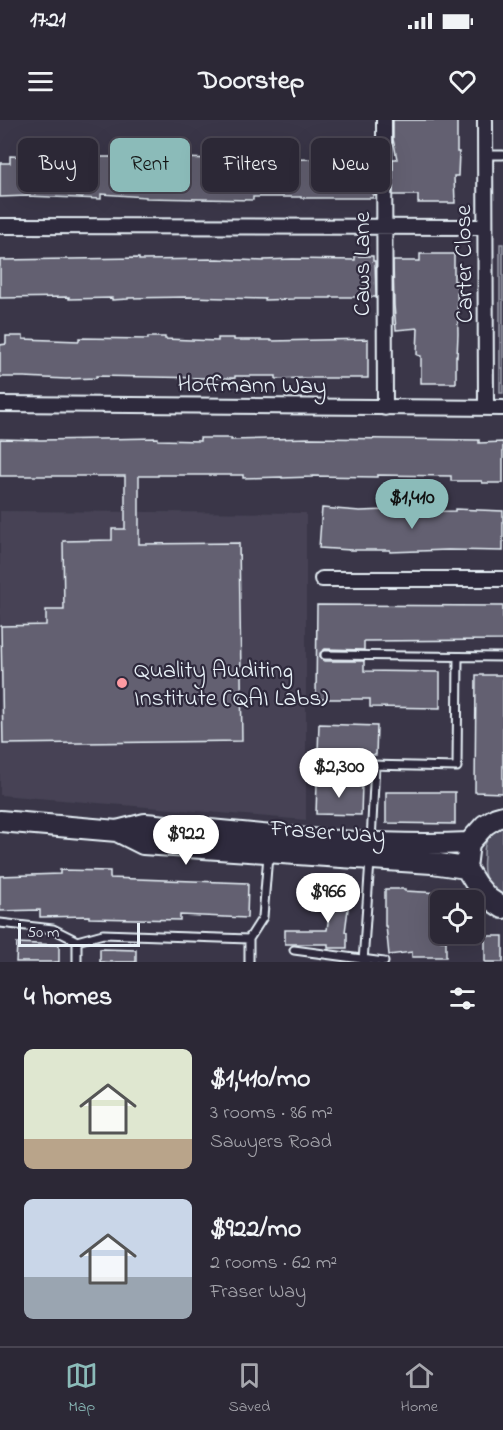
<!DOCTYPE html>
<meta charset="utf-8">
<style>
:root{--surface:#2c2836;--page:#34303e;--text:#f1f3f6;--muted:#a6a6ad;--line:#484451;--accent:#8bbbb9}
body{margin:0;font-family:"Indie Flower",sans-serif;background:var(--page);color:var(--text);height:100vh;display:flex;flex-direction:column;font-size:22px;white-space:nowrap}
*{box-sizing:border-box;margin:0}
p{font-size:20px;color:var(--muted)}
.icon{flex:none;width:33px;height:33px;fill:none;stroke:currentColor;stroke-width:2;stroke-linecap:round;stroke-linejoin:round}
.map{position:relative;height:842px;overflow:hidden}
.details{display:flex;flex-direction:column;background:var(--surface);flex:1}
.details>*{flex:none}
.banner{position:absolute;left:18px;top:18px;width:468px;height:54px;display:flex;gap:12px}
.controls{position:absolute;left:430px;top:770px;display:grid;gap:12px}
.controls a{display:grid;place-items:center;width:54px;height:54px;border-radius:9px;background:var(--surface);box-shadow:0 6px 24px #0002,0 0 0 2px var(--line);font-size:30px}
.scale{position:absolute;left:18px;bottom:15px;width:122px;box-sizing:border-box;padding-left:6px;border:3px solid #e8f1f8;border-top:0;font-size:16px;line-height:21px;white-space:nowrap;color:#e8f1f8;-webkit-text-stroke:4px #2f2a3d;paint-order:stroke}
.price{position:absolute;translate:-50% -51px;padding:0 14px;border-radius:21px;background:#fff;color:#222;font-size:20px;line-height:39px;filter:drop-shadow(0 2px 3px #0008)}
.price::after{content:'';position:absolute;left:50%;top:36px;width:18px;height:14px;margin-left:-9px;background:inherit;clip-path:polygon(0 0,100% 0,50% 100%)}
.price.selected{background:var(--accent);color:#111}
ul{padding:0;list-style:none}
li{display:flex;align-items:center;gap:18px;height:150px;padding:0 24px}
li span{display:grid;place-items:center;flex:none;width:168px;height:120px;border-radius:9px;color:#555}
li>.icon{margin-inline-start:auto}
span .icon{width:72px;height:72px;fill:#fffc;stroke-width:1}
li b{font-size:26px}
h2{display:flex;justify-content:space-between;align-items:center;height:72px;padding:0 24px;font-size:26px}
.chip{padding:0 21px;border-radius:9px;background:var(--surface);box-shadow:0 6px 24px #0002,0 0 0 2px var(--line);font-size:21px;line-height:54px}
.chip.selected{background:var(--accent);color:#111}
.status{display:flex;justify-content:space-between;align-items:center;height:42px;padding:0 30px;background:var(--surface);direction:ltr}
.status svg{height:16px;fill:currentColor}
header{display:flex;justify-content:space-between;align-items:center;height:78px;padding:0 24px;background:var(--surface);font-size:27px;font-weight:700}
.tab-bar{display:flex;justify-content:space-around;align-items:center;height:84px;border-top:2px solid var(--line);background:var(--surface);font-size:16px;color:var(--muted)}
.tab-bar a{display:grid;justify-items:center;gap:3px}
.tab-bar .selected{color:var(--accent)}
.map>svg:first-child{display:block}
.built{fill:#464354}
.green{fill:#504e5f;stroke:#9ca0ac;stroke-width:1.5}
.building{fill:#636171;stroke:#e8f1f8;stroke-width:1.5}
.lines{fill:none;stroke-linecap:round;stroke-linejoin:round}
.lane-casing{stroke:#e8f1f8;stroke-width:11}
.street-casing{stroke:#e8f1f8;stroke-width:18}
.secondary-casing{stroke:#e8f1f8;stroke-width:24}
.lane{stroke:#2f2a3d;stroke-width:7}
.street{stroke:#2f2a3d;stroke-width:14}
.secondary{stroke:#2f2a3d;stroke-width:20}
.poi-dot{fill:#ff9aa2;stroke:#2f2a3d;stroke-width:2}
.labels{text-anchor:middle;stroke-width:4.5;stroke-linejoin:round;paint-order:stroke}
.street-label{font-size:24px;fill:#e8f1f8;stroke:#2f2a3d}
.poi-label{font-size:24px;fill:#e8f1f8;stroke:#2f2a3d;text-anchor:start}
</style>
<div class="status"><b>17:21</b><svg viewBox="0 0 49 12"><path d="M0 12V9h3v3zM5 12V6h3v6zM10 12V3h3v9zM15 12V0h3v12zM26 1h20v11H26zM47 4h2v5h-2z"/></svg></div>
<header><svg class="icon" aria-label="menu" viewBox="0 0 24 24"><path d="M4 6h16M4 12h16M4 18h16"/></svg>Doorstep<svg class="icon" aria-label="heart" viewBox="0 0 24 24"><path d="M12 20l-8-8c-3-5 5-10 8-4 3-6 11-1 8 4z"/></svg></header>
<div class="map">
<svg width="503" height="842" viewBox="0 0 503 842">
<rect width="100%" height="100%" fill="#3a3648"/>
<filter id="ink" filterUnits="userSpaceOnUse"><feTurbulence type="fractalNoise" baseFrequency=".0167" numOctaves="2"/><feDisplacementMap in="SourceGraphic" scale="12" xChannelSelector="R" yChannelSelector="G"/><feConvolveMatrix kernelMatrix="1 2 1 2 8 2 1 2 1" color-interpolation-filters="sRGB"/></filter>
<g filter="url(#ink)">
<path class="built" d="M0,391l306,2v307l-306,-25z"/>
<path class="green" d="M500,124h3v149h-3z
M503,706v71c-17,-9 -21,-22 -19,-40 0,-5 0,-11 2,-15 3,-7 10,-13 17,-16z"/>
<path class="building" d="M393,0h64v32h2l-1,24h-4l1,27h-37v-8h-25v-36h4l-4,-20z
M10,36l61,3v-2h39l36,2v-1h31l88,2 49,-1v-3h17v2l44,1v36h-2v3h-72v-1h-48v3l-107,-2v-1l-45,-3v5l-74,-3 -27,1v-34h10z
M420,134h34v27h3l1,53 -1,23 -1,-1v27h-35v-27l-4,-1 1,-27 -22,2 -2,-25 -1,-44h27z
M355,136h18v5h2l1,36h-45v1h-37v1l-29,1v-1l-77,-2 -60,1v1l-16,1v-2l-43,1v-2l-69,1v-38l139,-2v2l78,-1 47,2v-1l29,-1 62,1z
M6,216h17v3l56,2v-3l69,1v-2h17v2l53,2v-3h16v2h37v1l97,-2v39h-62l-30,1v-3h-41v2h-27l-112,-2v2l-30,1 -42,-2h-24v-32l6,-1z
M158,318v2l42,1v-3h31v2l79,-2 169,2v3l24,-1v41h-21v-2h-31v-5l-74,-1v2l-65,-1v1l-30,1v-1l-39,1v-3h-85v1h-19v68l100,-1 3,198 -239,3 -2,-118 45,-1v-15h18l-1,-69 49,-1v-11h13v-53h-125v-37l41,1z
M322,388l38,3 27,-1v2l68,-1v-2l48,2v40l-55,-1 -58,2v-2h-39l-32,-2z
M317,485l186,1v34l-139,1v9l-39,-1 -5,4v5l4,3h40v10l76,1v36l-70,-1v-8h-54z
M476,555h27v118l-28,-1z
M319,604l58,2 -1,29 -58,-3z
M317,663l45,1 -1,31 -45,-1z
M386,672h69v32l-69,-1z
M60,750l50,1v7l138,5 -1,35 -67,-3v5l-91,-2v-2l-49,1v-7l-40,1v-35l60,-2z
M333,764l18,2 -6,46h2v16h-19v-4h-43v-14h42z
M385,769h20v2l36,2v48h5v16h-34v-5l-23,3 -3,-29h-1z
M485,816h18v26h-18z
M17,823l42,2v17h-43z
M100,829l36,1v12h-36z"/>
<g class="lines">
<g class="lane-casing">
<path id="lane" d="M485,35h18
M325,535l178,2
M326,644l131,3 1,-110
M371,721l4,-76
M0,803l53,6 24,12 26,-7 146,5
M294,830l90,12
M77,842v-21
M249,842v-23l14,-22 5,-62
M363,842l7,-101"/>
</g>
<g class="street-casing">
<path id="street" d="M384,0l1,288
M485,0l1,288
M0,106l484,1
M0,284l503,4
M322,459h181"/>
</g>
<g class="secondary-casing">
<path id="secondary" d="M503,696l-7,2 -11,7 -16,18 -3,25 10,16 12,14 15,10
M0,701l117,10 28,-7c107,9 216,24 324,19
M117,711l26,13 289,19 34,5"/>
</g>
<use href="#lane" class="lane"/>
<use href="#street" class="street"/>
<use href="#secondary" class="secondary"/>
</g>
</g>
<circle class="poi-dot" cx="122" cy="563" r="6"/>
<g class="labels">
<g class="street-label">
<text transform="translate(361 144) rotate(-90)" y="8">Caws Lane</text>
<text transform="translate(463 144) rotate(-91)" y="8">Carter Close</text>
<text transform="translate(252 264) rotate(1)" y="8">Hoffmann Way</text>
<text transform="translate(328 711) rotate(4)" y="8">Fraser Way</text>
</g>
<g class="poi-label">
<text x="134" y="557">Quality Auditing<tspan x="134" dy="28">Institute (QAI Labs)</tspan></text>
</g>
</g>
</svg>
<div class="controls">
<a><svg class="icon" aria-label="locate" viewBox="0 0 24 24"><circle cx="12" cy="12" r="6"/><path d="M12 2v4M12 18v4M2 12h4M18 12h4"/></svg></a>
</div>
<div class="scale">50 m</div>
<b class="price selected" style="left:412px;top:410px">$1,410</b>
<b class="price" style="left:339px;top:679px">$2,300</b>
<b class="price" style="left:186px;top:746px">$922</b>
<b class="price" style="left:328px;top:804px">$966</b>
<div class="banner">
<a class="chip">Buy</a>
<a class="chip selected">Rent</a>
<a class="chip">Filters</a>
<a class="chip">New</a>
</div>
</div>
<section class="details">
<h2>4 homes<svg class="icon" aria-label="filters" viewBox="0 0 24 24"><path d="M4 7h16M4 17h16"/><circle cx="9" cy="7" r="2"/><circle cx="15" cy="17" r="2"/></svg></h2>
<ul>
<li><span style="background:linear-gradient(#dfe7d0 75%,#b9a48a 0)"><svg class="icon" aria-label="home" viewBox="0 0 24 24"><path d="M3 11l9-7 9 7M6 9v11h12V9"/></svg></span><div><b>$1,410/mo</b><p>3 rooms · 86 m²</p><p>Sawyers Road</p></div></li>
<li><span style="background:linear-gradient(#c9d6e8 65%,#9aa5b1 0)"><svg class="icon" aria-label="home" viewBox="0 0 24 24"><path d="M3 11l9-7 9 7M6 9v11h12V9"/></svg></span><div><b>$922/mo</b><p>2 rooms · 62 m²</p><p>Fraser Way</p></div></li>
</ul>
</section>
<nav class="tab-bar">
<a class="selected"><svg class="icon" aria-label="map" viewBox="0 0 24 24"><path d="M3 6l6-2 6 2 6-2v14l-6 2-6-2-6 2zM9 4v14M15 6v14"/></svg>Map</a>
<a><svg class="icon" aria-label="saved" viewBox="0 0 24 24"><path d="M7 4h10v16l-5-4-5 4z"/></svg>Saved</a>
<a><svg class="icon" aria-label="home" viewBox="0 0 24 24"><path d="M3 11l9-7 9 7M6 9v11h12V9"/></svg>Home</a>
</nav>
